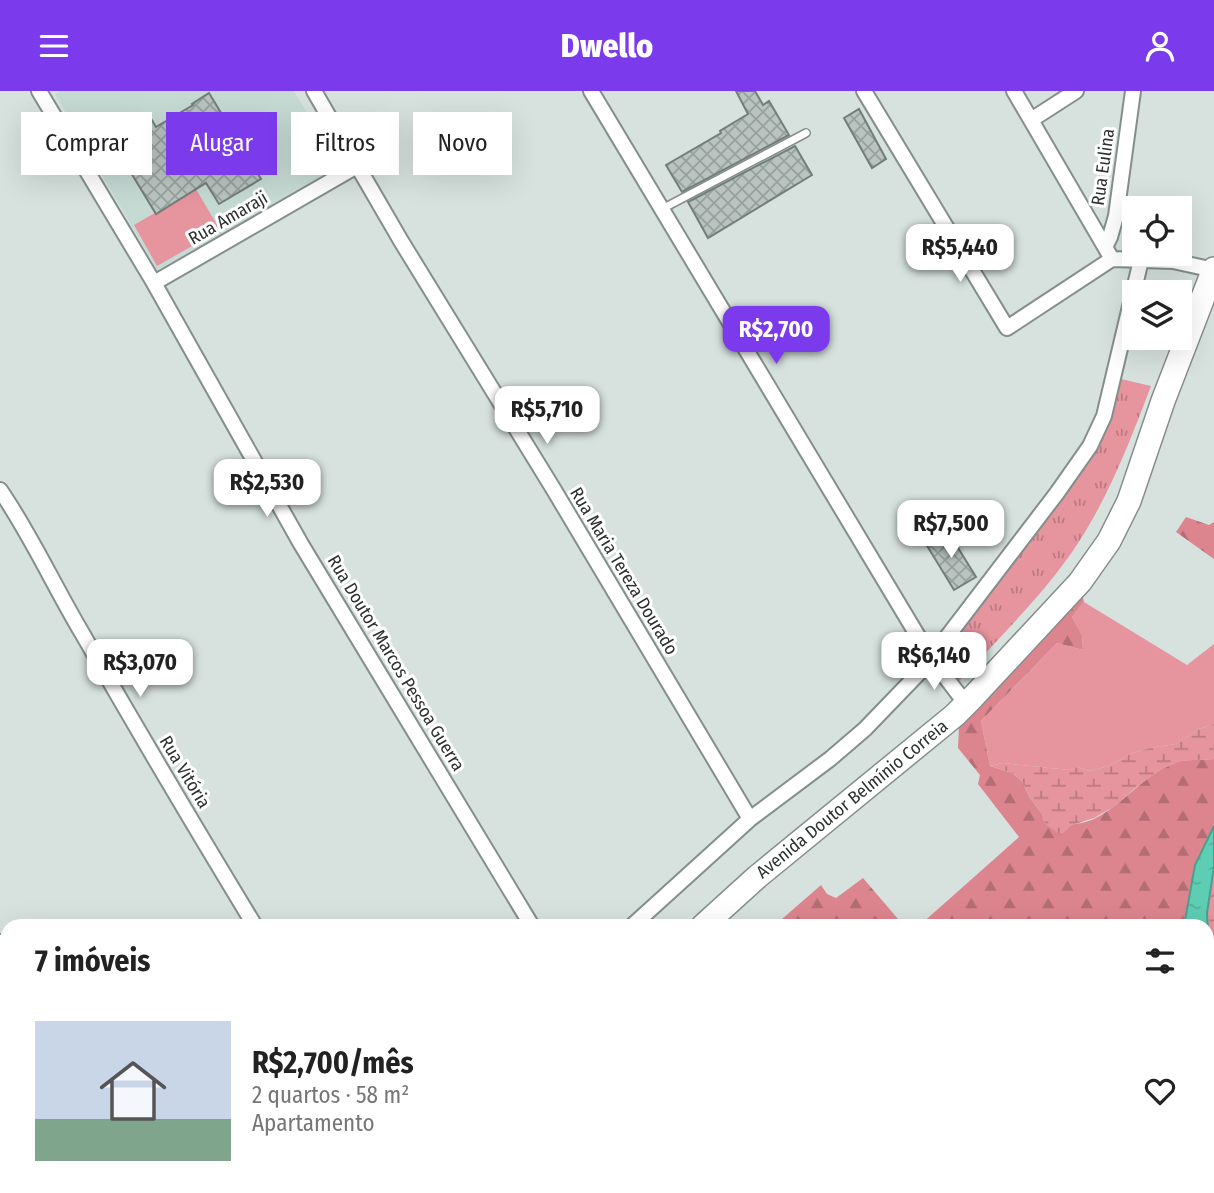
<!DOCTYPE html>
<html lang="pt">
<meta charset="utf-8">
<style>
:root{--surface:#fff;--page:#f6f6f6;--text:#222;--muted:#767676;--line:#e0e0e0;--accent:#7c3aed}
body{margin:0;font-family:"Fira Sans Condensed",sans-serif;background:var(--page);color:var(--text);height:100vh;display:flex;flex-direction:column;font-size:26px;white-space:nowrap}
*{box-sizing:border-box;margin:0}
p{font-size:23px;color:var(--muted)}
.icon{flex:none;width:38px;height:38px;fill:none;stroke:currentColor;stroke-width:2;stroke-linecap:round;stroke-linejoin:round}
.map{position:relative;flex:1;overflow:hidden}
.details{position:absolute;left:0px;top:828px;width:1214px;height:275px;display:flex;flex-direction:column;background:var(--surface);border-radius:21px 21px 0 0;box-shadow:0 7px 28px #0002}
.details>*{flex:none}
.guide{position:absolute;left:21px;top:21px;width:700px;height:63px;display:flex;gap:14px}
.tools{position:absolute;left:1122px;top:105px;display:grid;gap:14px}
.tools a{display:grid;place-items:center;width:70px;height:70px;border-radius:0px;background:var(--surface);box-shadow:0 7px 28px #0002;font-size:35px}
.price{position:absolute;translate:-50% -60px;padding:0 16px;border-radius:14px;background:#fff;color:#222;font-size:23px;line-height:46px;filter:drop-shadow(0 2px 4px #0008)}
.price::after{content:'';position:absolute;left:50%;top:42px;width:21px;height:16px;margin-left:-10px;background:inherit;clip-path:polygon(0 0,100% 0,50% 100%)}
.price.selected{background:var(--accent);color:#fff}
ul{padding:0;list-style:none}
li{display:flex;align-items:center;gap:21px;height:175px;padding:0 35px}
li+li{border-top:2px solid var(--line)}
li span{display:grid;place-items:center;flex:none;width:196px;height:140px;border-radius:0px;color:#555}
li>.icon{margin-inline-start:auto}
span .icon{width:84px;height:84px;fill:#fffc;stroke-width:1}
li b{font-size:30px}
h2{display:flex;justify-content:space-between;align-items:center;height:84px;padding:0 35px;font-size:30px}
.chip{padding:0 24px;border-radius:0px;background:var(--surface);box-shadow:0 7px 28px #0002;font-size:24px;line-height:63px}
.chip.selected{background:var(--accent);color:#fff}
header{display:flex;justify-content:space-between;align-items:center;height:91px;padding:0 35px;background:var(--accent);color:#fff;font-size:32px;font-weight:800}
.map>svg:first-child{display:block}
.built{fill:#c6dad4}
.grass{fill:#e6949d}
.forest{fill:url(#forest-firs)}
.wetland{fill:url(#wetland-marsh)}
.park{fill:url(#park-tufts)}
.water{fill:url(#water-ripples);stroke:#4e9e8c;stroke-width:2}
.building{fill:url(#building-cross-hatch);stroke:#737e7b;stroke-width:2}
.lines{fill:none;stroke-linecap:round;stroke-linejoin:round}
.lane-casing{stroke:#848f8c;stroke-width:10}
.street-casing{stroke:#848f8c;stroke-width:18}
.primary-casing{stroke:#848f8c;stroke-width:26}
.lane{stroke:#fff;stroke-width:7}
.street{stroke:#fff;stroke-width:14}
.primary{stroke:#fff;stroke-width:23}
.labels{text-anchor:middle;stroke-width:6;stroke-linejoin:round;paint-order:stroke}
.street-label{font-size:18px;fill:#2c3130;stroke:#fff}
</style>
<header><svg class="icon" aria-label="menu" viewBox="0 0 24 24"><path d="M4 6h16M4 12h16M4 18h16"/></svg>Dwello<svg class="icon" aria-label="person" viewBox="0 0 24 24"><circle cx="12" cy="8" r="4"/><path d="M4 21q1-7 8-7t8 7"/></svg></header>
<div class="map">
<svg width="1214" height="1102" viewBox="0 0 1214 1102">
<defs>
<pattern id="forest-firs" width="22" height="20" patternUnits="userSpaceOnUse" patternTransform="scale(1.75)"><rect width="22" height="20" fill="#dd858f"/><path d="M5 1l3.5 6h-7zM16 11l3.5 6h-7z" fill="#b36d75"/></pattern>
<pattern id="wetland-marsh" width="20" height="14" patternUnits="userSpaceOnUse" patternTransform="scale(1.75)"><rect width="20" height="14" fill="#e6949d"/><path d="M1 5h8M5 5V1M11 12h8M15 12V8" fill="none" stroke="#bb7980"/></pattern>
<pattern id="park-tufts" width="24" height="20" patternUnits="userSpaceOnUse" patternTransform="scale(1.75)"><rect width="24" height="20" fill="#e6949d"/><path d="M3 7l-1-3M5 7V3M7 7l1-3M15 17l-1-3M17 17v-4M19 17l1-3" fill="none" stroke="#bb7980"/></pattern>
<pattern id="water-ripples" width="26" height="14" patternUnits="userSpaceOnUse" patternTransform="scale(1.75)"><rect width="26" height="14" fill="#5dcdb4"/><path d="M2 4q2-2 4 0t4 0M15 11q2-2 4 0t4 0" fill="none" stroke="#51b09b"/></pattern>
<pattern id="building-cross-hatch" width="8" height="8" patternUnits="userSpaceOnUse" patternTransform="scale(1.75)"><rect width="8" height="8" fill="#b9c4c1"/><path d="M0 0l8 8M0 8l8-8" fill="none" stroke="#97a09d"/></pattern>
</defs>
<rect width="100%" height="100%" fill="#d7e2df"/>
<path class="built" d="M60,0h234l45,75 -182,104 -102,-176z
M383,1096h71l-3,6h-56z"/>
<path class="grass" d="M196,98l24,41 -63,36 -23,-41z
M1084,511l103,63 27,-21v80l-15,5 -23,15 -27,4 -19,6 -21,12 -20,5 -12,-4 -7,3 -68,-7 -12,3 -9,-45 76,-78 26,7 -1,-15 -10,-18z"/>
<path class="forest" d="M1186,426l23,8 5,-3v37l-38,-27z
M1082,503l2,8 -12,15 10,18 1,15 -26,-7 -76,78 9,45 22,7 10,8 8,17 12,16 3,10c17,1 33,2 49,-5 31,-15 53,-49 87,-58 10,-2 23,-1 33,-2v67l-19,39 -11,61h-398l-4,-7 39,-34 6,9 9,4 27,-20 35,41 22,6 99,-88 -41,-53 2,-9 -22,-27 1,-21z
M1028,1096h50l2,6h-63z"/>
<path class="wetland" d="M1214,633v35l-33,2 -21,9 -26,19 -19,17 -21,12 -22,7 -11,10 -16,-11 -3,-10 -12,-16 -8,-17 -10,-8 -22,-7 12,-3 68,7 7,-3 12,4 20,-5 21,-12 19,-6 27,-4 23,-15z
M1214,776v104l-4,-7 -3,-51z
M692,1096h134l-12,6h-130z
M982,1096h46l-11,6h-52z"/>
<path class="park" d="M1121,288l30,7c-22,58 -45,118 -81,169 -32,45 -72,84 -110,125l-4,-2 -18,-22 106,-134 48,-66 18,-37z
M257,1096h122l12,6h-145z"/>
<path class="water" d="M1214,735v41l-7,46 3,51 4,7v133l-6,4v-182h-24l11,-61z
M568,1096h124l-8,6h-120z
M826,1096h156l-17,6h-151z"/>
<path class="building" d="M736,0h19l8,14 6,-4 20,34 -107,57 -16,-27 55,-32 -1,-2 28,-17z
M209,2l52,86 -42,25 -13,-21 -50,31 -46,-76 39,-23 7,12 37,-22 -1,-1z
M859,18l27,50 -14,9 -28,-50z
M795,55l17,29 -104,63 -20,-36z
M947,439l29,47 -22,13 -28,-46z"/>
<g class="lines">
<g class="lane-casing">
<path id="lane" d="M662,118l144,-76
M447,1102l4,-6"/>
</g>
<g class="street-casing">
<path id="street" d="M39,0l115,192 147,261 231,382
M314,0l87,150 153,249 196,329
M591,0l340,567 35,46
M864,0l143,237 105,-69 61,2 41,9
M1014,0l98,168
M1031,29l45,-29
M1105,156l5,-10 6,-21 17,-125
M154,192l203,-117
M0,399c31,45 54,96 82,143 56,98 114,196 173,293
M632,835l118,-107 80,-60 35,-30 53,-55 13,-16 126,-165 33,-47 14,-30 37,-156
M0,851l7,12
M0,894l7,1
M0,1019l7,1
M1208,1082l6,-3
M29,1096v6
M145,1096l4,6
M246,1102l11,-6
M1168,1102l11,-6"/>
</g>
<g class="primary-casing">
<path id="primary" d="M703,835l54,-49 198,-162 18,-18 107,-115 29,-41 20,-40 34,-100 51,-132
M499,1102l3,-6"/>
</g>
<use href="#lane" class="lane"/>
<use href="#street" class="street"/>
<use href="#primary" class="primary"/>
</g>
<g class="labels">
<g class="street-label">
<text transform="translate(1103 76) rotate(-82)" y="6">Rua Eulina</text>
<text transform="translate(228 127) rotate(-30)" y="6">Rua Amaraji</text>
<text transform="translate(624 480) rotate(59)" y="6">Rua Maria Tereza Dourado</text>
<text transform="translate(396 572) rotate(59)" y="6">Rua Doutor Marcos Pessoa Guerra</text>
<text transform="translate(185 681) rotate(59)" y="6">Rua Vitória</text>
<text transform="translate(852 708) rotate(-39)" y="6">Avenida Doutor Belmínio Correia</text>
</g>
</g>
</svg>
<div class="tools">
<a><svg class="icon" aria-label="locate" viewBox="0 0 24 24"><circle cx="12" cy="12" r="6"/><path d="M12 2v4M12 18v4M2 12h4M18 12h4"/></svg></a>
<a><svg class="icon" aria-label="layers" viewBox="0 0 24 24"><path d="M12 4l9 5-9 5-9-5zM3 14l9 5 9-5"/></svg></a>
</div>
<b class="price" style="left:960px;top:193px">R$5,440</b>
<b class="price selected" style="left:776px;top:275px">R$2,700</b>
<b class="price" style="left:547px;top:355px">R$5,710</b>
<b class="price" style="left:267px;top:428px">R$2,530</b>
<b class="price" style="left:951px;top:469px">R$7,500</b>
<b class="price" style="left:934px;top:601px">R$6,140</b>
<b class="price" style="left:140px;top:608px">R$3,070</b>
<div class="guide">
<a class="chip">Comprar</a>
<a class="chip selected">Alugar</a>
<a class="chip">Filtros</a>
<a class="chip">Novo</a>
</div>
<section class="details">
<h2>7 imóveis<svg class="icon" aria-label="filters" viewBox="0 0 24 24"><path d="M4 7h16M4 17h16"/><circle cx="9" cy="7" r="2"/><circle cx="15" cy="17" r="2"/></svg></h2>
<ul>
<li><span style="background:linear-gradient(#c9d6e8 70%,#7fa58c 0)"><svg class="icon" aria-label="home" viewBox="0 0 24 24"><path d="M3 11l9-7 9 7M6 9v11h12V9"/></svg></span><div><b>R$2,700/mês</b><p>2 quartos · 58 m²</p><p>Apartamento</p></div><svg class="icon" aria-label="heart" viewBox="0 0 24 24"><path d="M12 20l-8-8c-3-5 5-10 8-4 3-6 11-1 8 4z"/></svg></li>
</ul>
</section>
</div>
